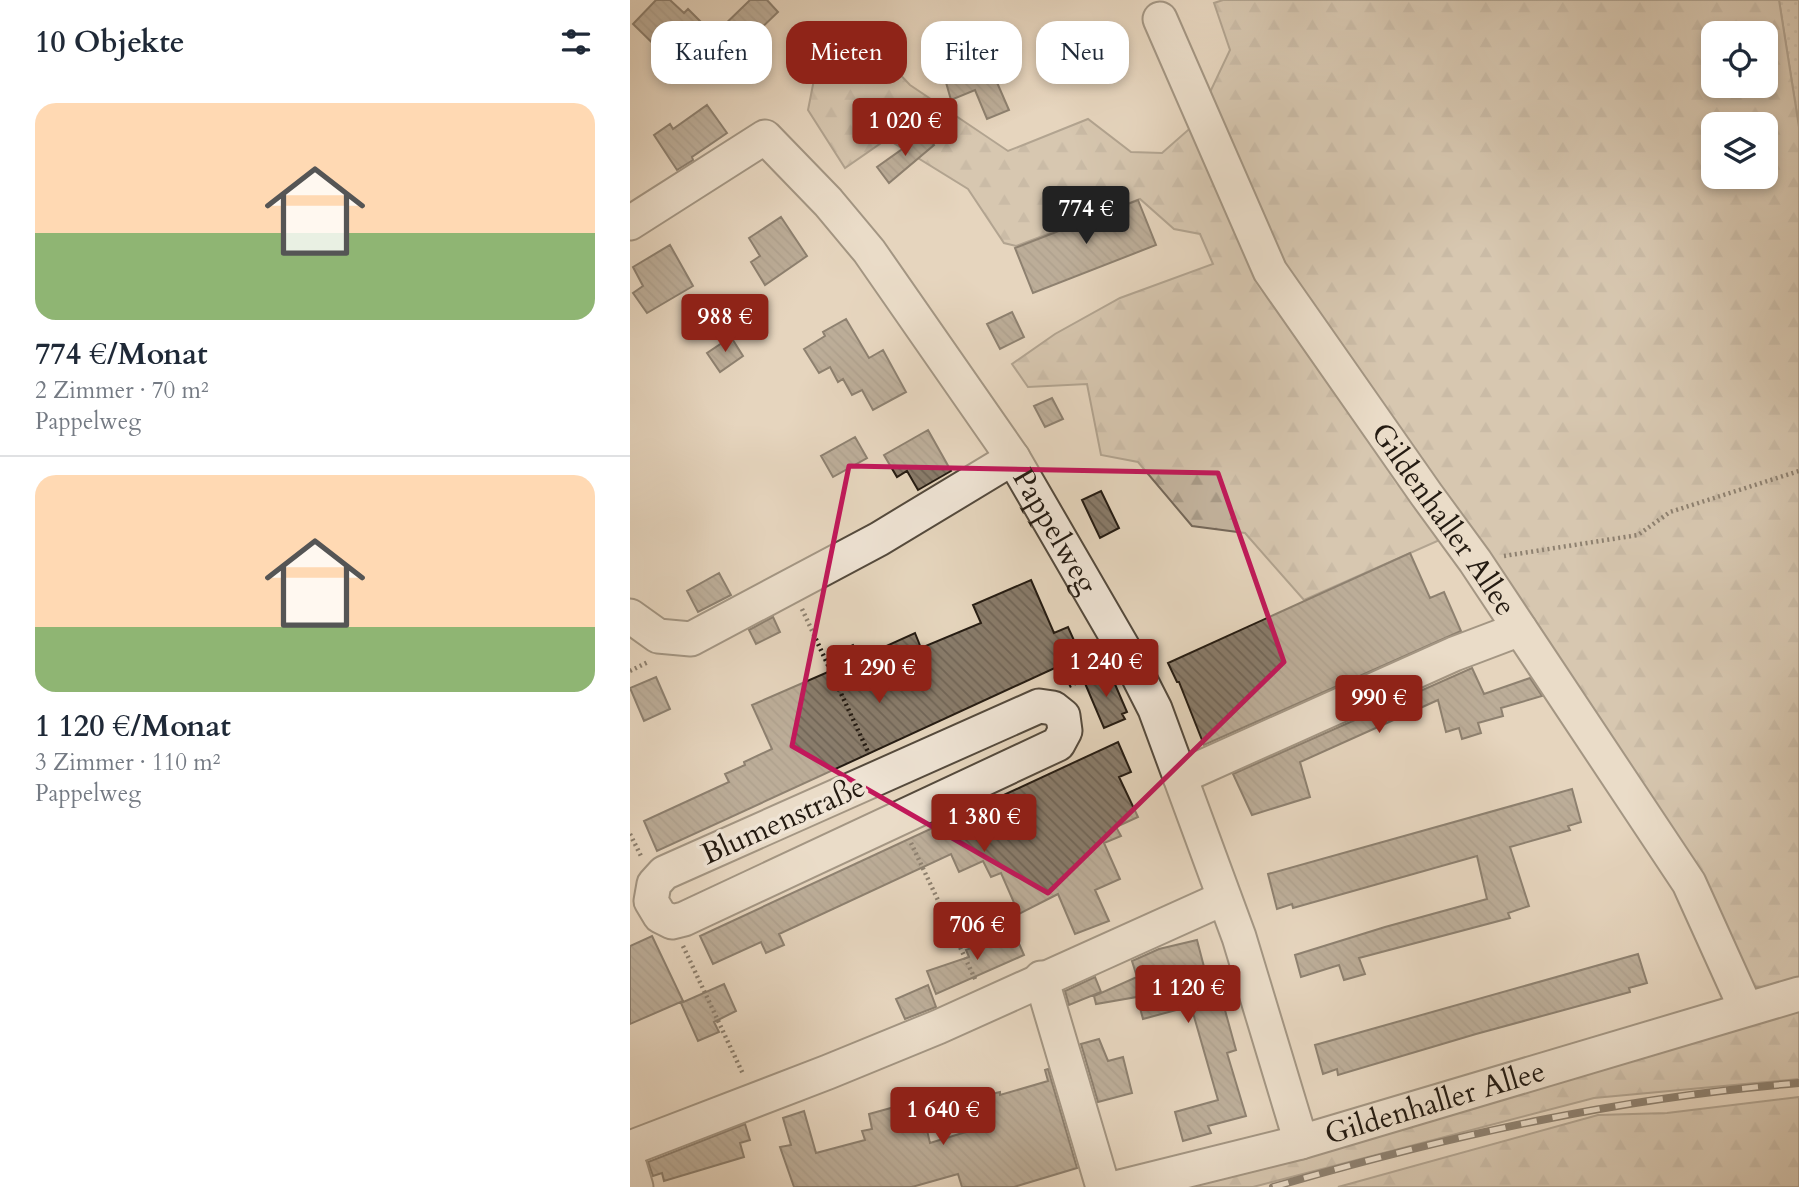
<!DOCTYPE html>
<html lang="de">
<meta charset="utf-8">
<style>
:root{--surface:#fff;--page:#f6f6f7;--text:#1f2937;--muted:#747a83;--line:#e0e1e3;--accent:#8f2418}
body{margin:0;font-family:Cardo,serif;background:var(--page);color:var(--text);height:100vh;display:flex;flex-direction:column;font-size:26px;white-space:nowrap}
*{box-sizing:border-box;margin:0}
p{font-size:23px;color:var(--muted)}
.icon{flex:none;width:38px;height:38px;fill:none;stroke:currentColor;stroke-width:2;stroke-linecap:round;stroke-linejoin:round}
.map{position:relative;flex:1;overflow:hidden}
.sheet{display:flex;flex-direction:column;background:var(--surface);width:630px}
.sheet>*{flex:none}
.hud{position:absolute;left:21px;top:21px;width:665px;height:63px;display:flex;gap:14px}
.buttons{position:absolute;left:1071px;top:21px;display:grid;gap:14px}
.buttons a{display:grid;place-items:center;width:77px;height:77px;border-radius:14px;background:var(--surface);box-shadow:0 4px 10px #0003;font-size:35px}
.price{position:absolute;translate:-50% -60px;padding:0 16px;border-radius:7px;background:var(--accent);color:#fff;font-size:23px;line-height:46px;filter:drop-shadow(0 2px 4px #0008)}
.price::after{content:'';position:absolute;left:50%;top:42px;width:21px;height:16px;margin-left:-10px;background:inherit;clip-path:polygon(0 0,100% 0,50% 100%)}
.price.selected{background:#222;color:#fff}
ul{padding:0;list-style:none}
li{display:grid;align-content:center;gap:14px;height:371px;padding:0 35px}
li+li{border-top:2px solid var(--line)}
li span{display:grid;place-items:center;height:217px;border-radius:21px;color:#555}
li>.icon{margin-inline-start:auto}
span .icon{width:126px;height:126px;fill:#fffc;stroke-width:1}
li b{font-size:30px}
h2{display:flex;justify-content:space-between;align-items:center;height:84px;padding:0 35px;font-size:30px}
.tag{padding:0 24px;border-radius:21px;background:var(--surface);box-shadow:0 4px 10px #0003;font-size:24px;line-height:63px}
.tag.selected{background:var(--accent);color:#fff}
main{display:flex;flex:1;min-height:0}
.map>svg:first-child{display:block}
.grass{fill:url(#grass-dots);stroke:#74685a;stroke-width:2}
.forest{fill:url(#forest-firs);stroke:#74685a;stroke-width:2;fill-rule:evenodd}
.building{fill:url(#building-back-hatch);stroke:#241b12;stroke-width:2}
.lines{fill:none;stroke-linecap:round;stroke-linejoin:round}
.minor-casing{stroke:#544a3d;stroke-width:37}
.path{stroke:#241b12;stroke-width:4.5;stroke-dasharray:2 3.5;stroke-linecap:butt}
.minor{stroke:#efe4d5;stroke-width:33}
.rail-casing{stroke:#241b12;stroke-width:8}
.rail{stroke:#efe4d5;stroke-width:5;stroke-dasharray:16;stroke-linecap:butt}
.marked{fill:none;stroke:#c2185b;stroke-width:5;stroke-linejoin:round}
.labels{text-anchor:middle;stroke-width:7;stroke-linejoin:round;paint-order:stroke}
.street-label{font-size:30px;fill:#241b12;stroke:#efe4d5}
</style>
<main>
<section class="sheet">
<h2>10 Objekte<svg class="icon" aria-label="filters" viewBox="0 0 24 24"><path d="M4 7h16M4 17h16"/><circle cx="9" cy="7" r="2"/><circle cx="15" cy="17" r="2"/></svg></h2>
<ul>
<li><span style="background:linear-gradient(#ffd9b3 60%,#8fb573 0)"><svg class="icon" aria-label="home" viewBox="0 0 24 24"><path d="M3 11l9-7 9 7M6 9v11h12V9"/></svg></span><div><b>774 €/Monat</b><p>2 Zimmer · 70 m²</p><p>Pappelweg</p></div></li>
<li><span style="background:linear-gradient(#ffd9b3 70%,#8fb573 0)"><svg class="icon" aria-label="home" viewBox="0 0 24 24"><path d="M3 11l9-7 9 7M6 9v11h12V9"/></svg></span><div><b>1 120 €/Monat</b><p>3 Zimmer · 110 m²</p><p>Pappelweg</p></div></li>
</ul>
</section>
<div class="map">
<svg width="1169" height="1187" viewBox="0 0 1169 1187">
<defs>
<pattern id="grass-dots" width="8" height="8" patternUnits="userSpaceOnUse" patternTransform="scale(1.75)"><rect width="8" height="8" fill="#c5b6a1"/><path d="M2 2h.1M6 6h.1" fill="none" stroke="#a99c8a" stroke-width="1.8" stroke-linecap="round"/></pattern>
<pattern id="forest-firs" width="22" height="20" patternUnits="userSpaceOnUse" patternTransform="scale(1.75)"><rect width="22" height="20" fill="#c5b6a1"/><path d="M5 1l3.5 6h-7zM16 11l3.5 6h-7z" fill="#a99c8a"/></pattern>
<pattern id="building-back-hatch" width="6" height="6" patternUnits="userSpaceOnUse" patternTransform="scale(1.75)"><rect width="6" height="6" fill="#897c6b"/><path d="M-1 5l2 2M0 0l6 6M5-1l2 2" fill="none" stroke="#706557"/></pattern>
</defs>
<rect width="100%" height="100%" fill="#e6d6be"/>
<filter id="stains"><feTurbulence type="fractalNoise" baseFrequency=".00286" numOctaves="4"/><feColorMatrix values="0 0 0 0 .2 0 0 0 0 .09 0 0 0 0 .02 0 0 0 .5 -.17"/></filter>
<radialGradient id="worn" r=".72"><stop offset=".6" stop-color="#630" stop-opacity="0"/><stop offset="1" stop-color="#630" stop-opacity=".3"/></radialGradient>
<path class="grass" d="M1149,0h20v127z"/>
<path class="forest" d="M593,0h556l20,127v952l-205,19 -341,89h-103l634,-199 -37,-2 -303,-448 -140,62 -59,-67 -53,-7 -54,-64 -37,-7 -14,-71 -59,3 -16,-23 43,-30 65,-36 93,-34 -13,-30 -26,-5 -34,-30 -124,47 -12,-3 -36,-54 -81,-50 -42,29 -37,-58 11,-56 39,-22 17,16 35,37 98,66 80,-32 43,33 31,1 33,-29 35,-74 -16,-47zM1083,33h53v53h-53zM1083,124h53v53h-53z
M1169,1097v90h-461l260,-72 69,-2z"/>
<path class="building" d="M26,0h14l14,13 4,-4 26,26 36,-35h17l11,12 -45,43 3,3 -13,13 -25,-24 -21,20 -44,-43z
M355,55l24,55 -22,9 -12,-29 -24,10 -8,-28z
M77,105l20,28 -35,24 1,3 -16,10 -23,-35 16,-11 3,5z
M295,133l9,12 -45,38 -12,-16z
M508,200l18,45 -123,48 -18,-45z
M151,217l26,39 -42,29 -14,-23 9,-6 -11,-18z
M40,245l23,41 -46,27 -14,-20 10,-7 -10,-19z
M382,312l12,25 -24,12 -13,-25z
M216,319l23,39 14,-8 23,42 -33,18 -11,-20 -10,5 -9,-16 -5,3 -8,-15 -11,6 -15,-24 21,-13 -2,-4z
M101,337l12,19 -23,16 -13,-19z
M422,398l11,21 -18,8 -11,-21z
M298,430l23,41 -33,19 -11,-19 -10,6 -13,-22z
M225,437l12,21 -34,19 -12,-21z
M471,491l18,37 -19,10 -18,-38z
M780,553l20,45 14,-6 17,39 -257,114 -25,-63h-2l-9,-19z
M89,573l12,22 -33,17 -11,-21z
M401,580l23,53 14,-6 13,29 -424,195 -13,-30 85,-39 -4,-8 20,-9 -1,-3 28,-13 -20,-44 83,-36 -6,-12 24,-12 7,13 55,-25 6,15 60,-25 -8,-18z
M143,617l7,15 -24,12 -7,-14z
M842,668l12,26 46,-16 12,18 -41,12 2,8 -25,7 3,10 -19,6 -3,-11 -13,4 -8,-32 -138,62 10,35 -58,18 -19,-41z
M476,672l2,4 3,-1 16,37 -5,2 3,5 -21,9 -20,-47z
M26,677l14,32 -26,12 -14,-33z
M488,742l13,30 -12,5 19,40 -22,10 5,9 -17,7 16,36 -25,11 14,31 -34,13 -17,-40 -39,20 -18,-41 -10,4 -8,-16 -24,11 -8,-18 -172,80 5,11 -18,8 -5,-11 -48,22 -13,-28z
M942,789l9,33 -13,4 2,4 -60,17 19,59 -21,7 2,5 -151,40 6,16 -21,6 -5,-15 -38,12 -6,-22 90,-28 102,-28 -10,-43 -184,52 -1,-4 -15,5 -9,-35z
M383,930l11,25 -88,39 -9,-23 42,-14 -3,-7z
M22,936l31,65 -53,23v-78z
M567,940l17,65 9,-2 13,47 -9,3 19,63 -38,10 3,7 -28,8 -8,-29 43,-12 -27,-94 -48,13 -6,-22 -41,7 -2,-8 43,-19 -5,-16 27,-12z
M1008,954l9,29 -18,5 1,4 -154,42 -138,41 -1,-6 -14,5 -8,-29z
M465,977l6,15 -32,13 -4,-14z
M94,984l12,27 -22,11 5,10 -21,9 -17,-38z
M298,985l8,22 -31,12 -9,-20z
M469,1039l9,22 15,-4 9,36 -34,9 -17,-58z
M418,1069l29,99 -63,19h-52l-4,-13 -46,13h-118l-14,-40 11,-2 -8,-27 21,-7 12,42 49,-13 -3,-9 10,-2 -3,-15 40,-11 6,22 10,-3 5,21 39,-12 -9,-30 40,-9v3l48,-14 -3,-11z
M115,1124l5,16 -10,3 4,14 -80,24 -2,-8 -9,3 -5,-14z"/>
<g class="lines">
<g class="minor-casing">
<g id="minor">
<path id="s1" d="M530,19l110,252 156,223 49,67 214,322 57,126"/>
<path id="s2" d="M0,223l135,-86 63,65 41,49 144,207 116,200 26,51 84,228 62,205"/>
<path d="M0,616l28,20 33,3 188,-100 134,-81"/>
<path d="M409,706l14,2 10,8 2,15 -7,13 -374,175 -12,3 -12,-6 -9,-15 3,-17 10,-11z"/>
<path d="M550,777l274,-123 66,-25"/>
<path d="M411,978l62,209"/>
<path d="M0,1148l198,-76 110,-45 286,-129"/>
<path d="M0,1167l6,20"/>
<path id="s3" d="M490,1187l181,-45 498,-148"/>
</g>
</g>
<path class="path" d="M874,556l134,-21 32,-23 129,-41
M172,609l67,145
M0,671l18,-9
M439,686l36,-18
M0,834l12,24
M281,843l65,138
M53,946l60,128"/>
<use href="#minor" class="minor"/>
<g class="rail-casing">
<path id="rail" d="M643,1187c175,-51 344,-89 526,-104"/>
</g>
<use href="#rail" class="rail"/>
</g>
<path d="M0 0H1169V1187H0ZM219,466l369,7 66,189 -236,231 -256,-147z" fill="#e6d6be" fill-opacity=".55" fill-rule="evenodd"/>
<path class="marked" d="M219,466l369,7 66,189 -236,231 -256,-147z"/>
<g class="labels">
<g class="street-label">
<text dy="10" stroke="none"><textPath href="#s1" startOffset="578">Gildenhaller Allee</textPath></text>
<text dy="10" stroke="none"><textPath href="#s2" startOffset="651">Pappelweg</textPath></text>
<text transform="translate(153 820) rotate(-24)" y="10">Blumenstraße</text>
<text dy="10" stroke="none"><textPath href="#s3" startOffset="326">Gildenhaller Allee</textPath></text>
</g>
</g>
<rect width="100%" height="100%" filter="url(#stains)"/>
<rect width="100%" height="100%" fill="url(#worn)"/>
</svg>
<div class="buttons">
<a><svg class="icon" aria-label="locate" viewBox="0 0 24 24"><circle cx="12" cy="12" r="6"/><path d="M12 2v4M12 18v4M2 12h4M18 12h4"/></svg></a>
<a><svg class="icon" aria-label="layers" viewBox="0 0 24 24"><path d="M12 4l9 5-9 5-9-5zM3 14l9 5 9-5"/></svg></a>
</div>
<b class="price" style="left:275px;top:158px">1 020 €</b>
<b class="price selected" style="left:456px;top:246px">774 €</b>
<b class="price" style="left:95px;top:354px">988 €</b>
<b class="price" style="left:476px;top:699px">1 240 €</b>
<b class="price" style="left:249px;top:705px">1 290 €</b>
<b class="price" style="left:749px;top:735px">990 €</b>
<b class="price" style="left:354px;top:854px">1 380 €</b>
<b class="price" style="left:347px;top:962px">706 €</b>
<b class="price" style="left:558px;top:1025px">1 120 €</b>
<b class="price" style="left:313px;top:1147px">1 640 €</b>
<div class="hud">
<a class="tag">Kaufen</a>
<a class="tag selected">Mieten</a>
<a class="tag">Filter</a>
<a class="tag">Neu</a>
</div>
</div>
</main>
